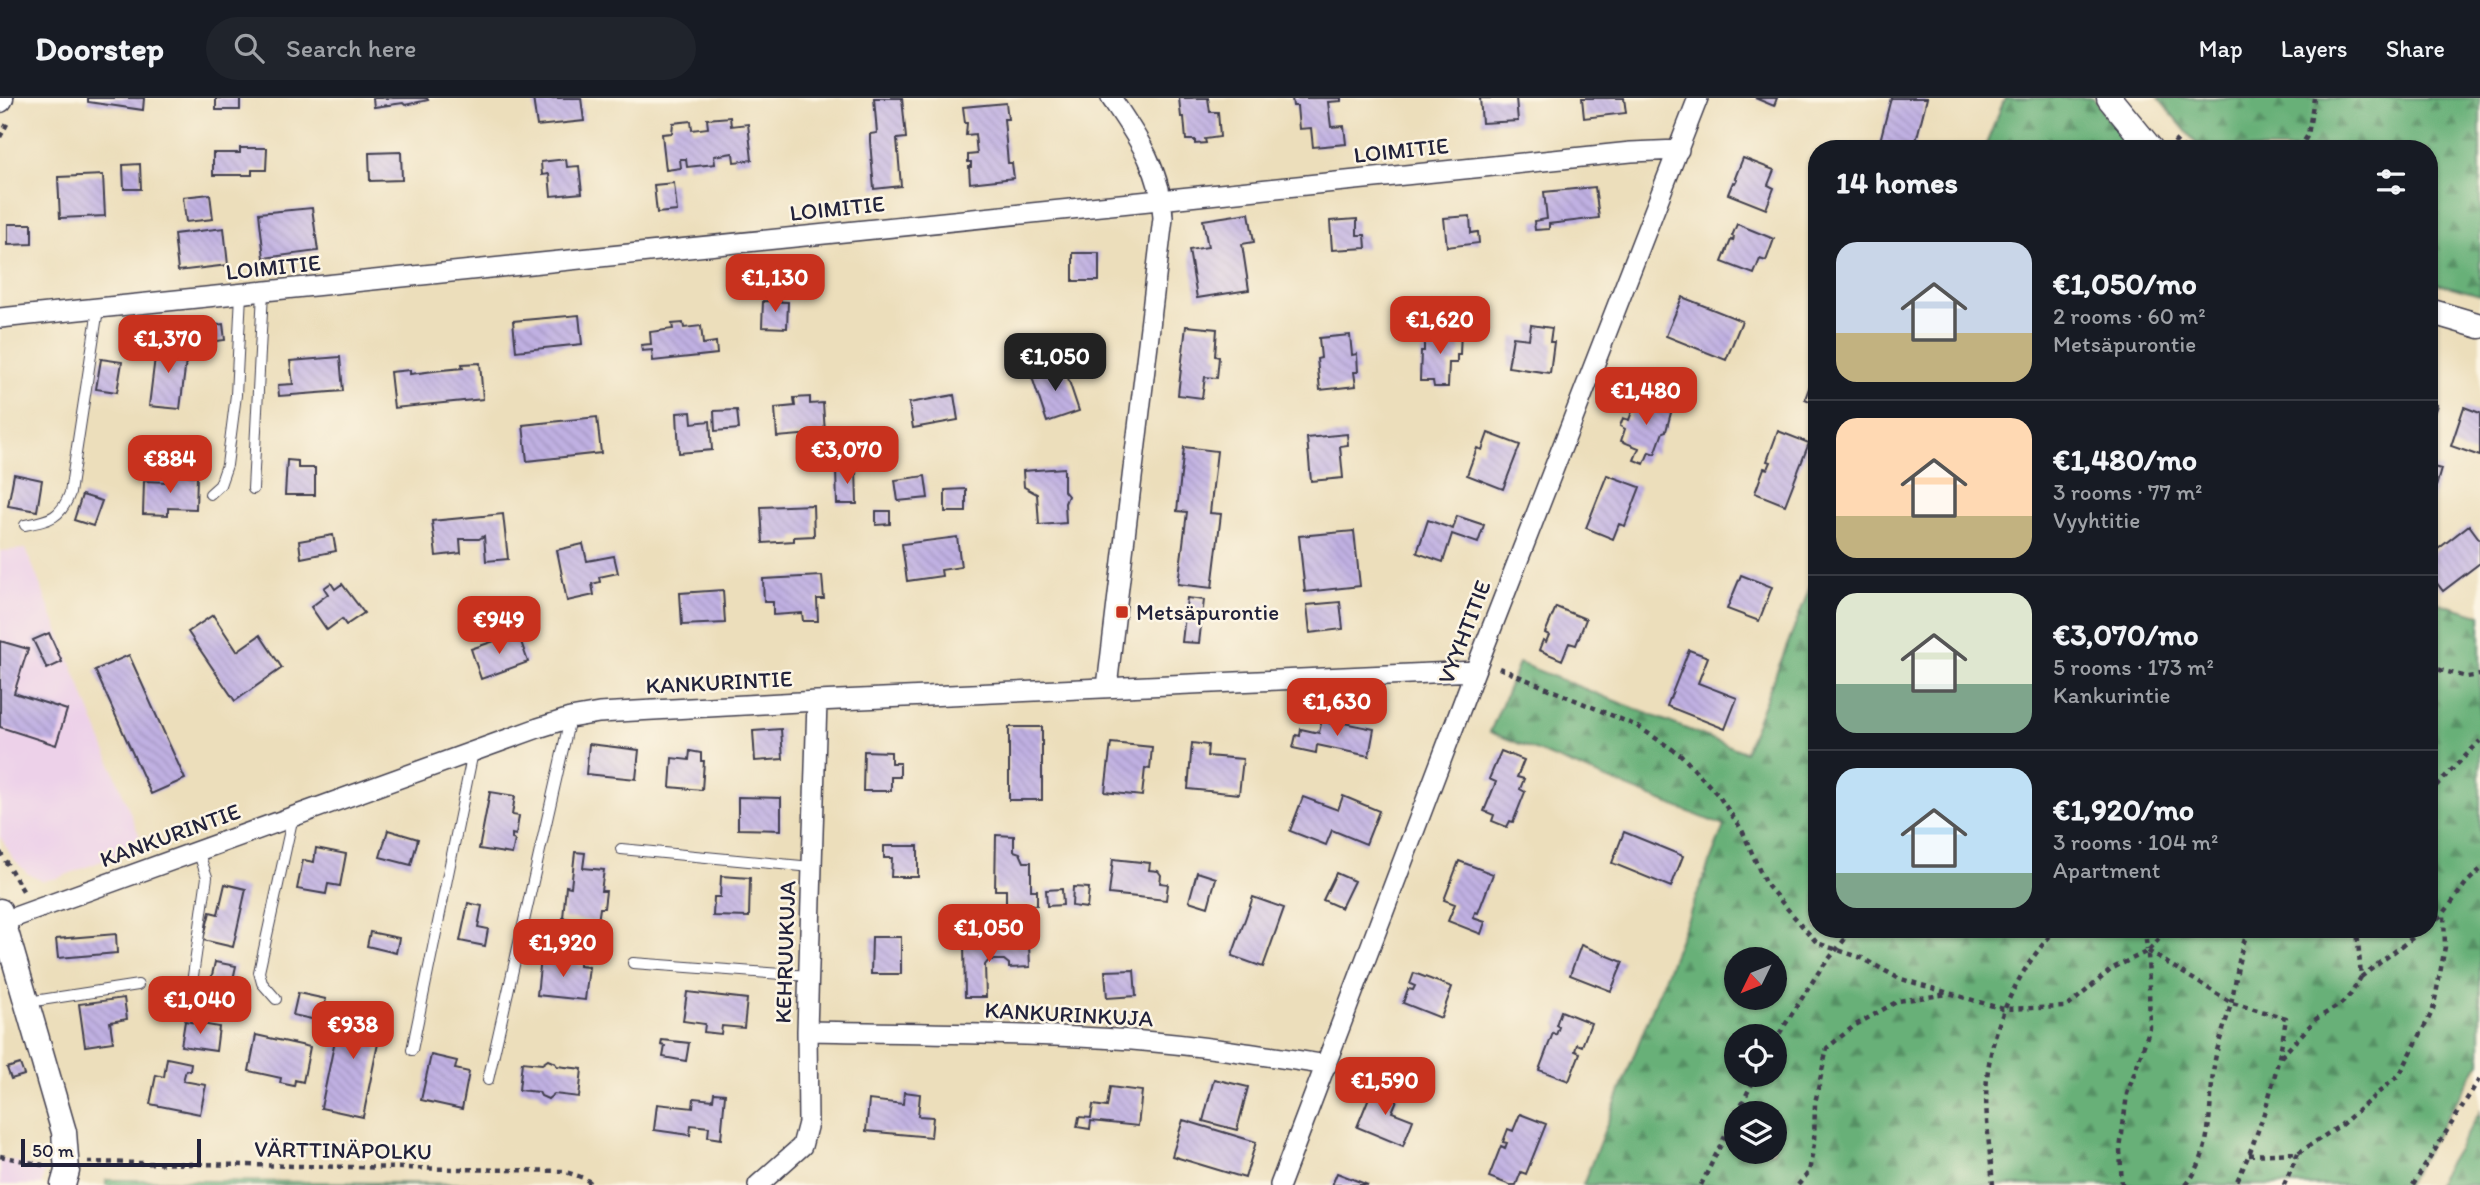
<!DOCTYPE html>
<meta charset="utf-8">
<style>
:root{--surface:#171b24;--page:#20242c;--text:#f1f3f6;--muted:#9ea1a6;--line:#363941;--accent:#c8321e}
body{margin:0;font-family:Itim,sans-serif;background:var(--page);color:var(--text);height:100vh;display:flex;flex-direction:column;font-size:26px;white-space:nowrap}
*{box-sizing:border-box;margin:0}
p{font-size:23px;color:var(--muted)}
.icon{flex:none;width:38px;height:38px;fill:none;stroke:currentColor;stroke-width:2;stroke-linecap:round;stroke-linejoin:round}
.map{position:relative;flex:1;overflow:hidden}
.sheet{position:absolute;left:1808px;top:42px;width:630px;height:798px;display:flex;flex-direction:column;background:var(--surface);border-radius:28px;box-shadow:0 2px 5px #0004}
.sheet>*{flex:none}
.needle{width:46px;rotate:227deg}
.buttons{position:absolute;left:1724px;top:849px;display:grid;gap:14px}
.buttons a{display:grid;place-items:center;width:63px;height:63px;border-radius:50%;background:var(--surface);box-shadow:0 2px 5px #0004;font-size:35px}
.scale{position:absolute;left:21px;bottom:18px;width:180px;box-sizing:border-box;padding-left:7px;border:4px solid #22223b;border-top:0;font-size:19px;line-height:24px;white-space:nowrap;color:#22223b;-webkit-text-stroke:5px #fcf5e5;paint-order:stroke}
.price{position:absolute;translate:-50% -60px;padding:0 16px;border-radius:14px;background:var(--accent);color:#fff;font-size:23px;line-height:46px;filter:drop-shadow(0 2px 4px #0008)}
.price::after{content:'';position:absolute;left:50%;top:42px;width:21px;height:16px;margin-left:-10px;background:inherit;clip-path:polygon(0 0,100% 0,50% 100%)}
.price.current{background:#222;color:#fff}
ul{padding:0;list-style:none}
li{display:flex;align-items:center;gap:21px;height:175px;padding:0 28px}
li+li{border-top:2px solid var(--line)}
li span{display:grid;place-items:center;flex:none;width:196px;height:140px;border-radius:21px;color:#555}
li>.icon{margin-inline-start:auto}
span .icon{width:84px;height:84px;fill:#fffc;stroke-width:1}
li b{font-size:30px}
h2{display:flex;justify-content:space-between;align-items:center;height:84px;padding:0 28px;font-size:30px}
header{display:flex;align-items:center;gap:42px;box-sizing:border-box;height:98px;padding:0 35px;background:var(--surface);border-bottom:2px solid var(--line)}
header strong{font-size:33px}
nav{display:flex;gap:38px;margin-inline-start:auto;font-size:24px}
.search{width:490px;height:63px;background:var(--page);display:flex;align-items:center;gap:18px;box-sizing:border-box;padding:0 24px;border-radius:38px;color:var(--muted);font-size:26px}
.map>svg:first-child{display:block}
.built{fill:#edd1e9}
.grass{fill:#80cd8d;stroke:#517864;stroke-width:2}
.forest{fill:url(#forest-firs);stroke:#45695a;stroke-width:2;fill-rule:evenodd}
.building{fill:url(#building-back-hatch)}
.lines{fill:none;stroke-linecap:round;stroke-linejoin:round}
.service-casing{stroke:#403e4e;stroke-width:12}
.minor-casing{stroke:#403e4e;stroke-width:22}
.tertiary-casing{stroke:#403e4e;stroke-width:27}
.path{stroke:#403e4e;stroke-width:4.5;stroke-dasharray:5 5;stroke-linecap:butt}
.service{stroke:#fff;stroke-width:10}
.minor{stroke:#fff;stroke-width:19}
.tertiary{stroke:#fff;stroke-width:24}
.poi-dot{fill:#c8321e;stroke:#fcf5e5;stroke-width:2.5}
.labels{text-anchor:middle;stroke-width:5;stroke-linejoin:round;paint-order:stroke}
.street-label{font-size:23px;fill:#22223b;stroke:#fcf5e5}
.poi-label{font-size:23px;fill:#22223b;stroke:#fcf5e5;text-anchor:start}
</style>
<header>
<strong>Doorstep</strong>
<div class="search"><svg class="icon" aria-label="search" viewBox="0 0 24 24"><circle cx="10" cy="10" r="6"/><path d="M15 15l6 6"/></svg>Search here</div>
<nav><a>Map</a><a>Layers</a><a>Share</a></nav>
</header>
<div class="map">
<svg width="2480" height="1087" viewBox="0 0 2480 1087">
<defs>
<pattern id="forest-firs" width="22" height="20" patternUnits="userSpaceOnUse" patternTransform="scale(1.75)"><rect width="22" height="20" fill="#68b078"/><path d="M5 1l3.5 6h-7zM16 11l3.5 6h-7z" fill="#558f64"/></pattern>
<pattern id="building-back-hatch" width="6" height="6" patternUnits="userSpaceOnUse" patternTransform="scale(1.75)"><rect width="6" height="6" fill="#c0b0e2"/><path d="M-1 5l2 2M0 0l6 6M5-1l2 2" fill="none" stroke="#a597c3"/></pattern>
</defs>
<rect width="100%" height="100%" fill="#fcf5e5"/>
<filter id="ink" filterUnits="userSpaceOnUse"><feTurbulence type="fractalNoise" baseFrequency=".0143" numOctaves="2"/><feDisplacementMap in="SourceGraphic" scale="14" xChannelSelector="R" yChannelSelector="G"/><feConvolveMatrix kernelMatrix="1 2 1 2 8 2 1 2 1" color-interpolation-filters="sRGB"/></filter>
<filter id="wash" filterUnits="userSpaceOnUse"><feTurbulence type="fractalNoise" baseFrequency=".00686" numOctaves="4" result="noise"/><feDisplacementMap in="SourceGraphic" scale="28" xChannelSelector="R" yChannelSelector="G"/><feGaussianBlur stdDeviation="1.57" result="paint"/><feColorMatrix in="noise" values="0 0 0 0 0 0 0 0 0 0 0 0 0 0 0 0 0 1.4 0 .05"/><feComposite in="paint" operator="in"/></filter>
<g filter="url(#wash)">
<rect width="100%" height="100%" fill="#ecdebb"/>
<path class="built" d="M26,451l117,296 -85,33 -16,3 -15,-8 -15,-16 -12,-21v-285z
M0,1062l14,1 30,10 -2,14h-42z"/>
<path class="grass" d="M106,1082l386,4v1h-386z"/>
<path class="forest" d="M2005,0h88l12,18 30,33h-151z
M2158,0h322v197l-51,-14v-132h-228z
M1816,474v357h613v-329l51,15v447l-74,123h-823l141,-359 -234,-94 29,-69 226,89zM1774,861v39h-38v-39zM1736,938h38v38h-38zM1736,1015h38v39h-38z
M2480,1014v73h-45z"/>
<g id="blocks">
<path class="building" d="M88,0h56l-1,12 -55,-8z
M216,0h24v12h-24z
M373,0h54l1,2 -23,5 -2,-2 -29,4z
M533,0h48l3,23 -47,5z
M874,0h28l4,40 -9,1 4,47 -27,3 -4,-48v-7l7,-1z
M1179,0h29l2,14h8l2,25 -15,2 1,4 -11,1v-4h-9l-2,-23h-3z
M1292,0h49v3l-13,1 3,25 13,-1 2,18 -33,3 -2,-19 -12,1 -2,-23h-4z
M1480,0h36l2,23 -36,2z
M1582,0h42l2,15 -42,5z
M1755,0h22l-3,8z
M1891,0h36l-13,51h-18l-17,-4z
M1006,5l2,16h-4l4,44h4l2,15 -44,5 -1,-16h2v-5h-3v-7l9,-1 -2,-20 -9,1 1,-12h-2l-2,-16z
M730,19l1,9 17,-2 4,36 -18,2 -1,-9 -19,3 1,8 -28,3 -1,-8h-6l1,9 -15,2 -4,-36 10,-1 1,-10 18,-2 1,9 16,-2 -1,-9z
M240,50h27l-1,22h-14v5h-39v-22h27z
M401,54l1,28 -32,1 -1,-28z
M1743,60l31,12 -6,15 6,3 -8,21 -38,-15 5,-12 2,1 2,-4 -2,-1z
M566,61l1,8 12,-1 3,27 -31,3 -2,-22 -7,1 -1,-13z
M140,66l1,25h-17l-1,-24z
M103,77l2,41 -45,2 -2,-41z
M674,85l3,28 -20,2 -3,-28z
M1595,89l4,31 -50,6v5l-14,1 -1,-9 13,-2 -3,-27z
M210,96l3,25 -27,3 -3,-25z
M312,110l6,43 -54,7 -5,-45z
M1249,115l5,29 -12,2 7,46 -52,8 -8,-48 19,-3 -5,-27z
M1470,118l1,17 7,-1 1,11 -32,4 -3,-29z
M1357,121v16h8l1,13 -34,2 -2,-29z
M8,126h24v20l-24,1z
M1737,126l37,15 -8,22 -6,-2 -6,15 -32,-12 9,-22 2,1 1,-4 -2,-1z
M224,130l4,37 -50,6 -4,-37z
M1073,155h26v28h-26z
M1682,199l60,24 -16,39 -60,-24z
M763,203l25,1 -1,26 -25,-1z
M579,217l3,29 -66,7 -3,-30z
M683,225l1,5 17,-2 2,18 13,-2 1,12 -64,7 -1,-11 -10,1 -1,-6 10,-1 -1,-12 23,-3 -1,-5z
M223,226l2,16 -32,4 -2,-16z
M1531,227l21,3 -2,14h4l-4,31 -42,-6 5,-30 16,2z
M1186,228l31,3 -2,27 4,1 -2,21 -12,-1 -3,21 -24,-3z
M1438,230l23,1 -1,26h-3v8h-8l-1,24h-14l-1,-6h-13l1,-30h3v-17l14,1z
M1350,237l2,20 5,-1 1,18h-4l2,14 -36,4 -3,-31 4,-1 -2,-20z
M157,243l31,4 -8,64 -31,-3z
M340,259l3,34 -64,5 -1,-11 15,-1 -3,-23z
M101,261l21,3 -5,30 -21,-3z
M480,265l3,36 -89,9 -4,-36 20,-2v4l32,-4 21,-2 -1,-4z
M1063,265l16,48 -32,11 -16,-48z
M1816,271v35l-11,-5z
M954,297l4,25 -45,8 -4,-25z
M1638,297l34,14 -6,22 -3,1 -8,22 -6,-2 -5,12 -10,-4 5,-12 -18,-7 4,-12 -5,-3 3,-8 6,2z
M810,299v7l13,-1 2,30 -48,4 -2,-29 20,-2 -1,-8z
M2429,304l8,3 -8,23z
M2464,309l16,6v43l-29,-10z
M737,312l2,19 -24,2 -1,-20z
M691,314l1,11 18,-2 2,29 -33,3 -2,-40z
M597,319l4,36 -74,8 -4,-36z
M1778,333l31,12 -24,62 -30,-12 9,-25 4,1 3,-7 -4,-1z
M1488,335l32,12 -17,44 -36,-14 10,-27 5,2z
M1347,336l1,11 -8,1 3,32 -32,3 -4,-43z
M1184,349l33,4 -7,62 11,1 -9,74 -34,-4 9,-72 -10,-1z
M287,362l11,1v7h17v27h-30z
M2429,368l12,3 -11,39h-1z
M856,370l1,36h-20l-1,-35z
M1064,370v23l4,5 -3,7 1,20 -27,2 -2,-31 -13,-7 -1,-16z
M14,376l28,6 -5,31 -29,-5z
M168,376l29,2 -1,33 -28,-1v7l-25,-1 1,-33 24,1z
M1607,377l33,12 -15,39 -6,-2 -6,15 -27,-11z
M925,378l3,22 -30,3 -3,-21z
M966,391v23h-21v-22z
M82,397l20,6 -9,25 -19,-6z
M813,407l1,31 -20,1v4l-31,2 -2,-36z
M876,413h14v13l-14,1z
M503,416l5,45 -22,2 -2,-25 -5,3h-19l1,14 -25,3 -4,-35z
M1457,418l27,9 -6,18 -26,-9 -9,28 -26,-9 11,-33 25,9z
M2469,427l11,15v23l-37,28 -14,-18v-17z
M1354,433l6,55 -55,6 -6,-56z
M333,437l3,16 -35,7 -2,-17z
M957,439l4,30 -20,3 1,6 -35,5 -5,-37z
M583,446l4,17 27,-5 4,17 -19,4 1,5 -8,2 2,11 -27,6 -10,-51z
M1741,477l31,12 -13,34 -32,-12z
M822,478l2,23h-7l1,22h-15l-1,-8 -29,2v-13h-9l-1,-23z
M331,485l4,6 7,-5 22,29 -18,12 -4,-6 -15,11 -16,-23 17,-13 -4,-6z
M723,492l2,33 -43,2 -2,-32z
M1187,500l17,2 -5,43 -17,-1z
M1340,504l3,27 -33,4 -3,-28z
M1556,509l30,12 -10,26 -7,-2 -7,17 -23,-10 4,-10 3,2 3,-7 -4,-2z
M213,517l24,36 23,-16 22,33 -47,33 -47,-69z
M49,535l13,29 -15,7 -14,-29z
M518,535l10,29 -47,17 -10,-30z
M0,543l28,8 -14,44 53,17 -11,35 -56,-18z
M1689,552l19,7 -10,26 39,15 -12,31 -58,-23z
M129,557l56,124 -34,15 -56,-124z
M1322,621l8,1 -1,3 5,1v-3l40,8 -5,27 -52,-11 -1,8 -23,-5 3,-13 4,1 1,-7 18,4z
M1009,629h33v73h-33z
M781,631l2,30 -28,2 -2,-30z
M1111,645l41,4 -2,22 -5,-1 -3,28 -37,-4z
M1192,645l16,2 -1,11 36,3 -4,35 -51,-5z
M589,646l50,6 -3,29 -50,-5z
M690,653l11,2v8h3l-2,29 -32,-3 2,-29 17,2z
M864,653l27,1v11h9v14h-9v14h-28z
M1501,653l23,9 -7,17 7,2 -4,10 5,3 -12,30 -3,-1 -3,6 -15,-6 2,-6 -10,-4 12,-29 -7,-3z
M490,694l25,4 -3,19 7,1 -3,19 -4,-1v5l3,1 -3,14 -33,-5z
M1343,698l36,15 -13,33 -34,-14 -6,15 -36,-14 13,-34 35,13z
M738,699l43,1v32l-43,-1z
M388,732l30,9 -7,26 -31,-8z
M1624,734l59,24 -12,31 -59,-24z
M996,737l18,1v15l6,2 4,9h7v28h6v15h-31v-15h-11z
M884,748h34v31h-27l1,-19h-8z
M316,750l30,6 -6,32 -12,-2 -2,10 -29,-5 6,-29 11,2z
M575,754l10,1 -2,15 21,2 -3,21h5l-2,17h-4l-2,14 -35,-4 3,-32 5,1z
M1113,761l37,4 -1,7 9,1 3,4 -1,8 8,1 -2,16 -57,-6z
M1459,763l34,13 -15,39 -3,-1 -2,6 12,4 -4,12 -33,-13 7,-17 -11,-4z
M1197,774l19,6 -8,29 -19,-6z
M1336,775l18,8 -13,27 -18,-8z
M721,778l29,2 -1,39 -36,-1 1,-19h6z
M225,786l21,5 -13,58 -30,-7 7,-28 8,2z
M1073,789l16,1 -2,20 -15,-2z
M1062,791l1,16 -16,1 -1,-16z
M1253,799l31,11 -21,59 -31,-11z
M468,805l14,3 -4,21 10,2 -3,17 -25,-5z
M370,834l29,6 -3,15 -29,-7z
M116,836l1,19 -59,5 -2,-19z
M872,839h29v37h-30z
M985,844v5l44,-2 1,22 -21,1v-4l-5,-4h-15l-4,5 1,32h-21l-1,-54z
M1581,847l42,17 -12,29 -41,-16z
M541,859l38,4v5l10,1 -4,33 -48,-5z
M215,864l21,4 -7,32 -21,-5z
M1134,872l2,26 -29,2 -2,-27z
M1414,875l38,14 -11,31 -38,-15 5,-14 5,1 2,-4 -5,-2z
M687,894l60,7 -3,29 -22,-2 -1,8 -17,-2 1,-8 -22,-3z
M298,895l28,6 -5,22 -28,-6z
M124,900l3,21 -17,3 3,20 -28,4 -6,-42z
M342,908l42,8 -21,103 -42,-9z
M1561,913l30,12 -9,23 -5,-2 -2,7 5,2 -11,28 -30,-11 14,-37 3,2 3,-8 -3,-2z
M185,923l34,6 -3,24 -35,-5z
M256,937l54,12 -7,35 -8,-2 -1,6 -14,-3 1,-5 -32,-7z
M662,942l27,3 -3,18 -23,-4 2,-11 -4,-1z
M431,957l26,6 -2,8 14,3 -7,37 -41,-9z
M167,960l24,5 -1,8 -4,-1 -3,11 23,4 -6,29 -50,-10 6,-29 8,2z
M548,962l7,3 2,3 25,3 -3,28 -25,-3 -6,5 -7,-3 -2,-4 -20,-2 3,-28 20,2z
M20,966l4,11 -13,4 -4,-11z
M1214,981l34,8 -11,43 -34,-9z
M1374,987l25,10 -7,17 21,8 -10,26 -46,-19z
M1110,989l32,4 -4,35 -47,-5 -1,8 -13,-2 2,-10 12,1 2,-13 14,2z
M904,994l16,2 -2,22 15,1 -2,20 -65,-6 3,-31 34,4z
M714,995l11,1 -4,45 -13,-2 1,-10 -18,-2 -1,10 -36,-5 3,-26 36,4 1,-10 19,2z
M1520,1016l26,10 -20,50 -5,-2 -5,13h-6l-21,-8 12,-31 4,2 2,-5 -4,-1 5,-13 5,2z
M1183,1022l73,22 -11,36 -73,-22z
M1337,1075l31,12h-36z"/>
</g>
</g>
<g filter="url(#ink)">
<use href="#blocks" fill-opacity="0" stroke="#403e4e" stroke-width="2"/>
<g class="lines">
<g class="service-casing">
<path id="service" d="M253,391l10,-197
M210,396l10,-9 7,-20 9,-70 5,-101
M25,427c25,-5 36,-7 45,-32l28,-184
M621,751l191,18
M633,865l176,13
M192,885l15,-106 -9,-26
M276,901l-14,-16 -3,-11 34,-156
M28,904l110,-17
M412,952l61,-298
M488,982l82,-362"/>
</g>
<g class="minor-casing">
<path id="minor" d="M0,220l1631,-166 48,-2
M1107,589l56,-469c-1,-47 -27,-83 -52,-120
M0,822l4,1 534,-193 32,-10 29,-5 218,-12 658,-30
M807,933c109,2 217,2 325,9 65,5 130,15 195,25
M758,1087l44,-39 6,-23 -1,-92 10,-330
M1280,1087l195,-514 223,-573"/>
</g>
<g class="tertiary-casing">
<path id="tertiary" d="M2109,0l42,51
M0,2l1,-2
M2429,213l51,15
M0,813l64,221 3,39 -4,14"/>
</g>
<path class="path" d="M0,39l8,-15
M2174,42l10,9
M2299,51l9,-14 6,-37
M2429,569l38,10 13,-2
M1499,570l138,58 44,29 37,40 24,35 23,53 52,60 45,15 36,20 105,31 64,-2 46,-39 35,-17
M2429,695l51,-52
M0,754l25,42
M2429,827l14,-11
M2145,831l2,21
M2148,853l84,52 54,15c-8,56 -26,117 -51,167
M2361,879l63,-48
M1774,944l46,-72 33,-41
M2281,959l35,-38 25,-15 10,-10 10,-17 -4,-48
M1737,1015l20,-39
M2249,1057l49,-2 43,-28 59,-51 33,-64 12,-63 -1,-34 22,-30 14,-13
M0,1058l43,9
M88,1064l475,9 21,7 10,7
M1701,1087l35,-71
M1798,1087l11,-13 5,-28 1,-41 12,-55 27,-22 44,-25 51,-7
M1993,1087c-3,-33 -9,-75 -6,-107 6,-56 31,-108 69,-149
M2122,1087l-2,-35 7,-56 23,-66 -2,-77 20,-22
M2186,1087c28,-33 22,-79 28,-119 3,-22 12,-42 17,-63 6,-25 7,-50 18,-74
M2284,1087l14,-32
M2413,1087l67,-107"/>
<use href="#service" class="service"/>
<use href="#minor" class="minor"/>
<use href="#tertiary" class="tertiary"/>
</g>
</g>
<rect class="poi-dot" x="1115" y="507" width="14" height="14" rx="3.5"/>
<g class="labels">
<g class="street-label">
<text transform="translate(1401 52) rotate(-6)" y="8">LOIMITIE</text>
<text transform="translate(837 110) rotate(-6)" y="8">LOIMITIE</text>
<text transform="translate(273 169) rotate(-6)" y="8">LOIMITIE</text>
<text transform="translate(1464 534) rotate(-69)" y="8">VYYHTITIE</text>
<text transform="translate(719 584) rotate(-3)" y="8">KANKURINTIE</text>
<text transform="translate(170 737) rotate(-20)" y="8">KANKURINTIE</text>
<text transform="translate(785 854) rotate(-88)" y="8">KEHRUUKUJA</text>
<text transform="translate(1069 916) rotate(3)" y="8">KANKURINKUJA</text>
<text transform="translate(343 1052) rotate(1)" y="8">VÄRTTINÄPOLKU</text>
</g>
<g class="poi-label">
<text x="1136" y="522">Metsäpurontie</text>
</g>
</g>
</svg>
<div class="buttons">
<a><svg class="needle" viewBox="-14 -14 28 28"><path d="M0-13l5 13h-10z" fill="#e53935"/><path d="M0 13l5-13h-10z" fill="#9ea1a6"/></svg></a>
<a><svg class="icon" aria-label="locate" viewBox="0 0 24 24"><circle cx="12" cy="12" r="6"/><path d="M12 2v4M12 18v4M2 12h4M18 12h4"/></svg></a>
<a><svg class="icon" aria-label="layers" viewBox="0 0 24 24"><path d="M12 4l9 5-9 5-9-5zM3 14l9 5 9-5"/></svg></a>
</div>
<div class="scale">50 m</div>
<b class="price" style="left:775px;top:216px">€1,130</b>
<b class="price" style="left:1440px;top:258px">€1,620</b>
<b class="price" style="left:168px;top:277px">€1,370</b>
<b class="price current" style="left:1055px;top:295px">€1,050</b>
<b class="price" style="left:1646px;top:329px">€1,480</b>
<b class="price" style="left:847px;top:388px">€3,070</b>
<b class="price" style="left:170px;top:397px">€884</b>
<b class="price" style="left:499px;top:558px">€949</b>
<b class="price" style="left:1337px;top:640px">€1,630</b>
<b class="price" style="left:989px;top:866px">€1,050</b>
<b class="price" style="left:563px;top:881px">€1,920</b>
<b class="price" style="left:200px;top:938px">€1,040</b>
<b class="price" style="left:353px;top:963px">€938</b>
<b class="price" style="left:1385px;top:1019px">€1,590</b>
<section class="sheet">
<h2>14 homes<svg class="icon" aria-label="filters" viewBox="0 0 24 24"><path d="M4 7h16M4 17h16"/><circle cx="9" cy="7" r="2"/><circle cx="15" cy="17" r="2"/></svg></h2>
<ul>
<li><span style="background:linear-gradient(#c9d6e8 65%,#c2b280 0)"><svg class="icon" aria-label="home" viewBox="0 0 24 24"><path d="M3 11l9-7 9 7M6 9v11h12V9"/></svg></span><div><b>€1,050/mo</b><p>2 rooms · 60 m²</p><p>Metsäpurontie</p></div></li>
<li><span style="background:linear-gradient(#ffd9b3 70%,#c2b280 0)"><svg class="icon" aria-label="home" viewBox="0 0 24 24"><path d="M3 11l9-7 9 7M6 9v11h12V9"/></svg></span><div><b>€1,480/mo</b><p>3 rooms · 77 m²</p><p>Vyyhtitie</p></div></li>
<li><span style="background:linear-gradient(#dfe7d0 65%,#7fa58c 0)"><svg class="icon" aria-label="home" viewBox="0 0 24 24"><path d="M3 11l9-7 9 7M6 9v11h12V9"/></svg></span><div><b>€3,070/mo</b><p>5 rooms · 173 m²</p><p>Kankurintie</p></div></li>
<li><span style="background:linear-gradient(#bfe0f5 75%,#7fa58c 0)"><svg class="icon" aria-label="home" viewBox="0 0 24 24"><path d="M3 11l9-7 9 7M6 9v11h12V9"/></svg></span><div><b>€1,920/mo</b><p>3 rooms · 104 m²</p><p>Apartment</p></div></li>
</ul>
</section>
</div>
